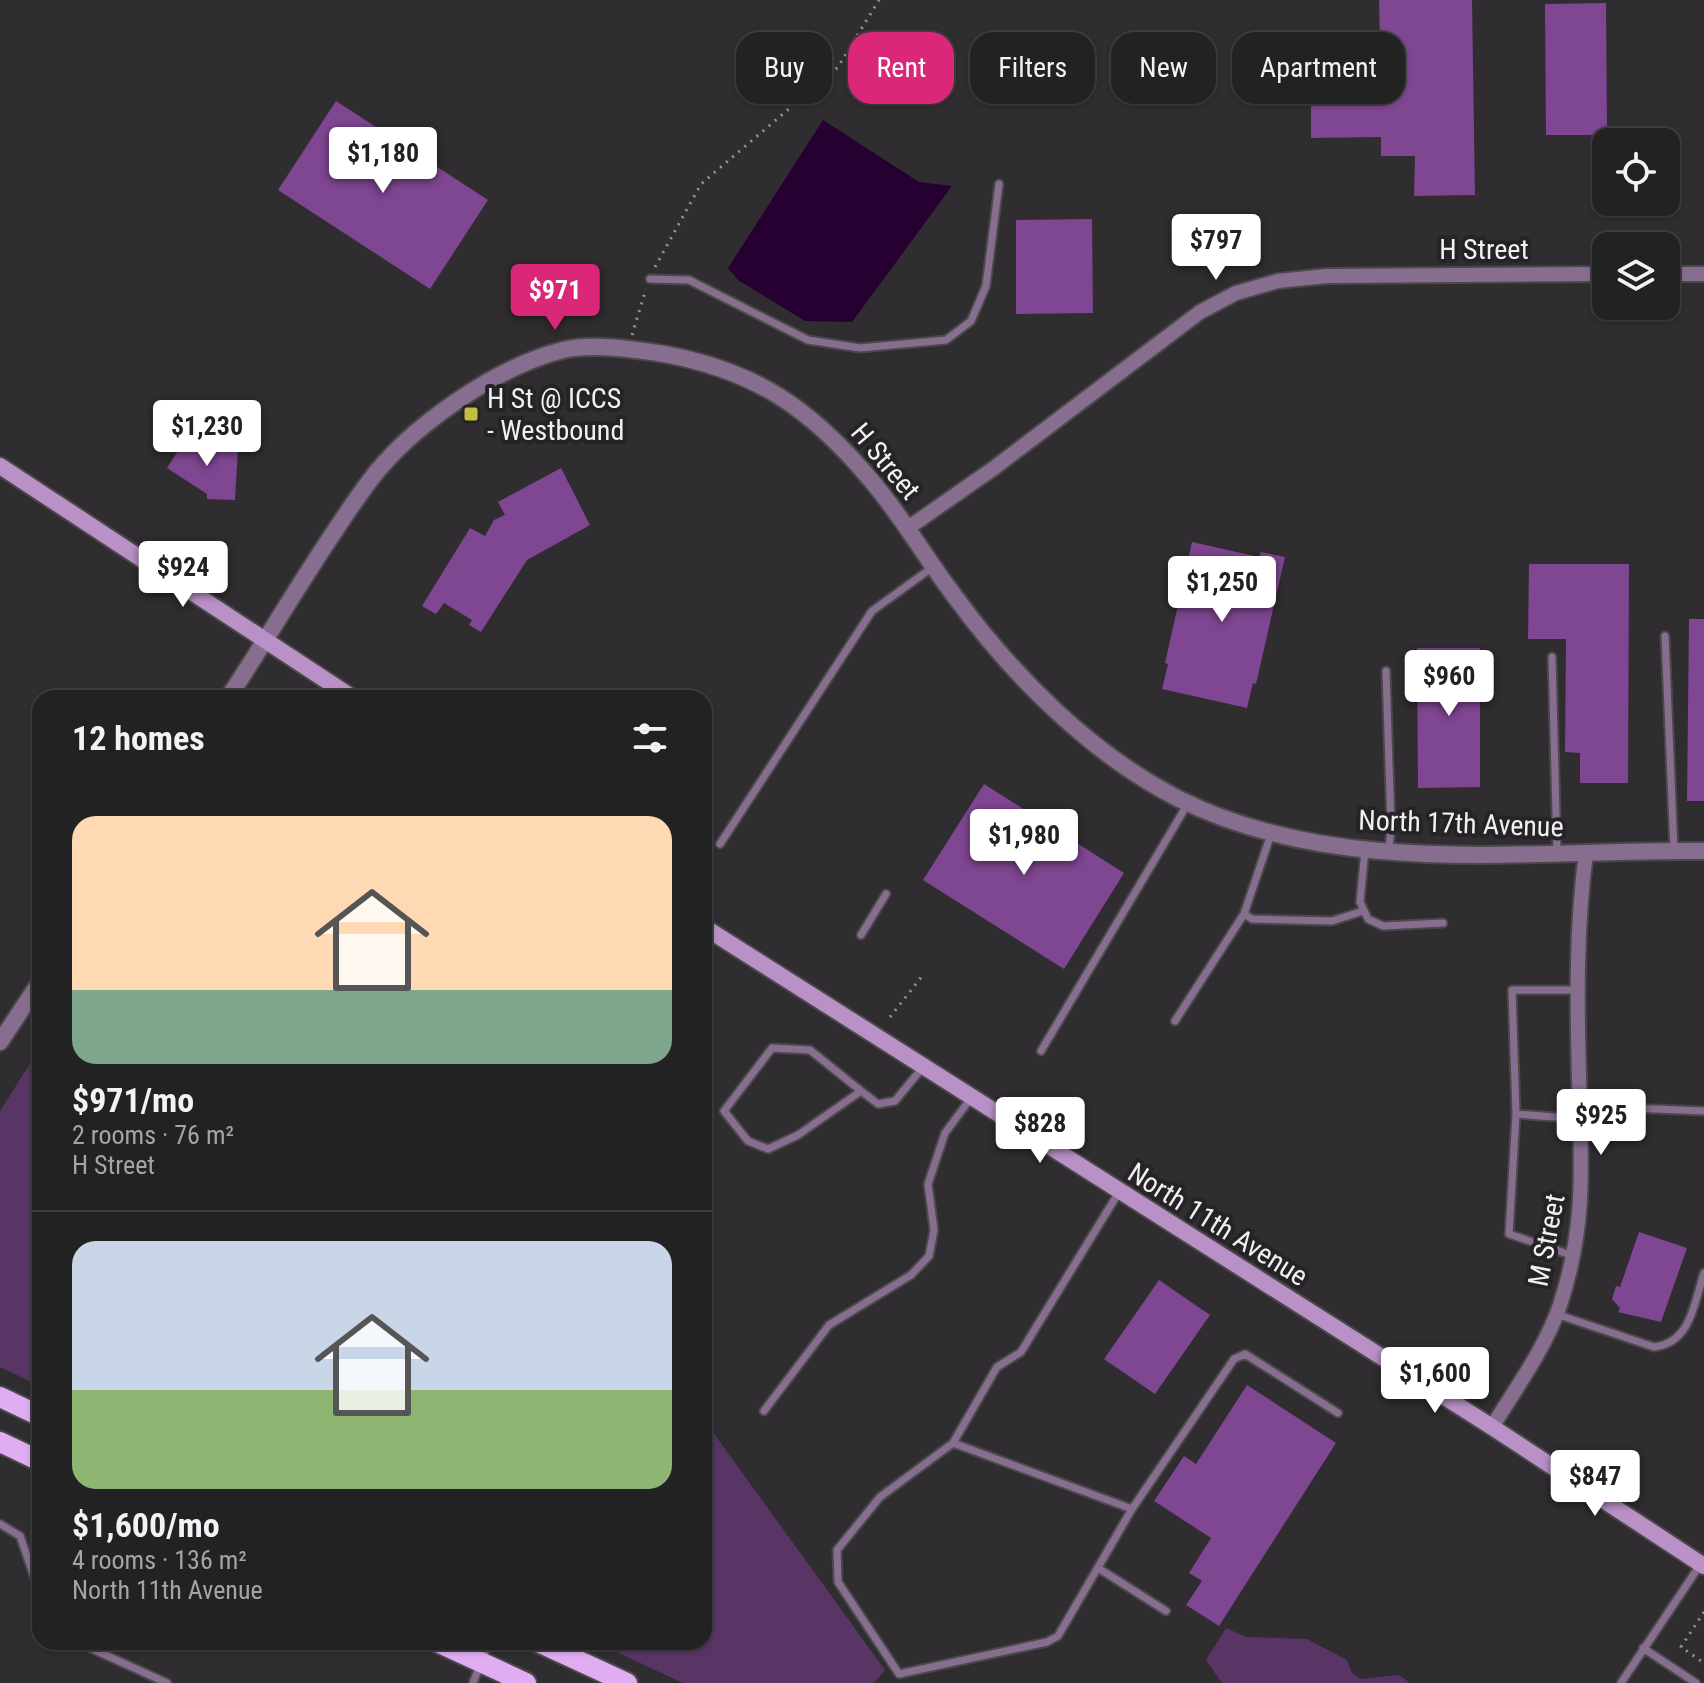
<!DOCTYPE html>
<meta charset="utf-8">
<style>
:root{--surface:#232223;--page:#2b2a2b;--text:#f1f3f6;--muted:#a3a4a6;--line:#403f41;--accent:#db2777}
body{margin:0;font-family:"Roboto Condensed",sans-serif;background:var(--page);color:var(--text);height:100vh;display:flex;flex-direction:column;font-size:30px;white-space:nowrap}
*{box-sizing:border-box;margin:0}
p{font-size:26px;color:var(--muted)}
.icon{flex:none;width:44px;height:44px;fill:none;stroke:currentColor;stroke-width:2;stroke-linecap:round;stroke-linejoin:round}
.map{position:relative;flex:1;overflow:hidden}
.drawer{position:absolute;left:32px;top:690px;width:680px;height:960px;display:flex;flex-direction:column;background:var(--surface);border-radius:24px;box-shadow:0 2px 6px #0004,0 0 0 2px var(--line)}
.drawer>*{flex:none}
.top-card{position:absolute;left:736px;top:32px;width:760px;height:72px;display:flex;gap:16px}
.controls{position:absolute;left:1592px;top:128px;display:grid;gap:16px}
.controls a{display:grid;place-items:center;width:88px;height:88px;border-radius:16px;background:var(--surface);box-shadow:0 2px 6px #0004,0 0 0 2px var(--line);font-size:40px}
.price{position:absolute;translate:-50% -68px;padding:0 18px;border-radius:8px;background:#fff;color:#222;font-size:26px;line-height:52px;filter:drop-shadow(0 2px 4px #0008)}
.price::after{content:'';position:absolute;left:50%;top:48px;width:24px;height:18px;margin-left:-12px;background:inherit;clip-path:polygon(0 0,100% 0,50% 100%)}
.price.on{background:var(--accent);color:#fff}
ul{padding:0;list-style:none}
li{display:grid;align-content:center;gap:16px;height:424px;padding:0 40px}
li+li{border-top:2px solid var(--line)}
li span{display:grid;place-items:center;height:248px;border-radius:24px;color:#555}
li>.icon{margin-inline-start:auto}
span .icon{width:144px;height:144px;fill:#fffc;stroke-width:1}
li b{font-size:34px}
h2{display:flex;justify-content:space-between;align-items:center;height:96px;padding:0 40px;font-size:34px}
.pill{padding:0 28px;border-radius:24px;background:var(--surface);box-shadow:0 2px 6px #0004,0 0 0 2px var(--line);font-size:28px;line-height:72px}
.pill.on{background:var(--accent);color:#fff}
.map>svg:first-child{display:block}
.green{fill:#593565}
.water{fill:#260031}
.building{fill:#7f4691}
.lines{fill:none;stroke-linecap:round;stroke-linejoin:round}
.service-casing{stroke:#4a484a;stroke-width:11}
.minor-casing{stroke:#4a484a;stroke-width:18}
.tertiary-casing{stroke:#4a484a;stroke-width:20}
.secondary-casing{stroke:#4a484a;stroke-width:20}
.primary-casing{stroke:#4a484a;stroke-width:24}
.path{stroke:#969496;stroke-width:3;stroke-dasharray:2 6;stroke-linecap:butt}
.service{stroke:#876e8f;stroke-width:7}
.minor{stroke:#876e8f;stroke-width:14}
.tertiary{stroke:#876e8f;stroke-width:16}
.secondary{stroke:#ba91c7;stroke-width:16}
.primary{stroke:#e1adf2;stroke-width:20}
.poi-dot{fill:#c1be40;stroke:#252325;stroke-width:3}
.labels{text-anchor:middle;stroke-width:8;stroke-linejoin:round;paint-order:stroke}
.street-label{font-size:28px;fill:#f2f0f2;stroke:#252325}
.poi-label{font-size:28px;fill:#f2f0f2;stroke:#252325;text-anchor:start}
</style>
<div class="map">
<svg width="1704" height="1683" viewBox="0 0 1704 1683">
<rect width="100%" height="100%" fill="#2f2d2f"/>
<path class="green" d="M40,1048v338l-40,-19v-256z
M704,1420l181,250 -11,13h-191l-88,-41h109z
M1226,1628l20,9 61,2 40,21 5,13 8,6 39,-4 11,8h-188l-16,-23z"/>
<path class="water" d="M823,120l96,62 33,4 -100,136 -47,-1 -67,-41 -10,-12z"/>
<path class="building" d="M1379,0h93l3,195 -61,1 1,-40h-34v-19l-70,1v-36h-9v-22h8v-37h70z
M1606,3l1,132h-61l-1,-131z
M336,101l152,99 -58,89 -152,-99z
M1092,219l1,94 -77,1v-94z
M190,432l23,15 25,1 -3,52 -28,-1v-5l-40,-26z
M561,468l29,57 -63,35 -46,72 -12,-7 3,-5 -28,-17 -8,11 -14,-8 48,-78 15,8 9,-16 11,-5 -7,-13z
M1192,542l67,15 2,-5 24,5 -29,127 -3,-1 -6,25 -85,-19 6,-25 -3,-1z
M1529,564h100l-1,219h-48v-30l-15,-1 1,-113h-38z
M1689,619h15v182h-17z
M1417,648h63v139l-62,1z
M984,784l140,89 -60,96 -141,-89z
M1639,1232l48,16 -26,74 -43,-10 2,-4 -8,-9 4,-13 4,1z
M1159,1280l51,35 -55,79 -51,-35z
M1247,1385l89,58 -117,183 -33,-21 16,-24 -13,-8 22,-35 -57,-37 30,-45 12,8z"/>
<g class="lines">
<g class="service-casing">
<path id="service" d="M650,279l39,1 119,60 52,8 86,-8 25,-19 15,-35 13,-102
M1665,636l9,215
M1552,657l5,196
M1386,671l5,156 -2,23
M720,844l152,-233 61,-44
M1365,850l-5,52 8,17 15,7 60,-3
M1244,914l8,5 80,2 31,-10
M861,935l25,-41
M1175,1021l69,-107 27,-80
M1041,1051l146,-246
M861,1091l-51,-41 -38,-2 -48,63 24,30 20,8 30,-14 63,-44 17,13 17,-3 28,-34
M1580,1106l124,5
M1516,1114l64,5
M1574,1256l-65,-22 7,-120 -4,-124h65
M1556,1314l98,33c37,-4 40,-44 50,-74
M764,1411l65,-86 82,-50 18,-19 5,-26 -6,-46 17,-51 26,-35
M953,1443l-73,54 -43,53 1,32 61,92 148,-32 11,-6 74,-127 -179,-66 44,-76 24,-15 98,-160
M1132,1509l102,-150 11,-5 93,59
M0,1524l20,12 16,46 4,28
M1098,1568l68,43
M77,1642l90,41
M1643,1648l53,35
M473,1683l16,-41
M1621,1683l79,-118"/>
</g>
<g class="minor-casing">
<path id="minor" d="M1666,274h38
M908,528l86,-60 206,-156 36,-19 42,-12 49,-5 279,-2
M1492,1427c24,-39 53,-78 68,-122 27,-82 21,-143 19,-228 -2,-74 -3,-151 7,-224"/>
</g>
<g class="tertiary-casing">
<path id="tertiary" d="M228,698c47,-71 90,-147 140,-215 41,-56 128,-116 195,-133 29,-7 71,-1 101,4 92,17 146,54 206,125 32,37 56,80 86,119 58,79 135,156 223,201 161,80 352,50 525,52
M0,1042l40,-60"/>
</g>
<g class="secondary-casing">
<path id="secondary" d="M0,466l353,232
M704,927l788,500 212,139"/>
</g>
<g class="primary-casing">
<path id="primary" d="M0,1397l40,19
M0,1442l40,19
M437,1642l89,41
M538,1642l89,41"/>
</g>
<path class="path" d="M655,267l46,-83 137,-117 41,-67
M632,335l14,-46
M890,1017l33,-42
M1704,1612l-23,35 23,16"/>
<use href="#service" class="service"/>
<use href="#minor" class="minor"/>
<use href="#tertiary" class="tertiary"/>
<use href="#secondary" class="secondary"/>
<use href="#primary" class="primary"/>
</g>
<rect class="poi-dot" x="463" y="406" width="16" height="16" rx="4"/>
<g class="labels">
<g class="street-label">
<text x="1484" y="259">H Street</text>
<text transform="translate(886 461) rotate(50)" y="10">H Street</text>
<text transform="translate(1461 823) rotate(2)" y="10">North 17th Avenue</text>
<text transform="translate(1218 1224) rotate(32)" y="10">North 11th Avenue</text>
<text transform="translate(1546 1240) rotate(-79)" y="10">M Street</text>
</g>
<g class="poi-label">
<text x="487" y="408">H St @ ICCS<tspan x="487" dy="32">- Westbound</tspan></text>
</g>
</g>
</svg>
<div class="controls">
<a><svg class="icon" aria-label="locate" viewBox="0 0 24 24"><circle cx="12" cy="12" r="6"/><path d="M12 2v4M12 18v4M2 12h4M18 12h4"/></svg></a>
<a><svg class="icon" aria-label="layers" viewBox="0 0 24 24"><path d="M12 4l9 5-9 5-9-5zM3 14l9 5 9-5"/></svg></a>
</div>
<b class="price" style="left:383px;top:195px">$1,180</b>
<b class="price" style="left:1216px;top:282px">$797</b>
<b class="price on" style="left:555px;top:332px">$971</b>
<b class="price" style="left:207px;top:468px">$1,230</b>
<b class="price" style="left:183px;top:609px">$924</b>
<b class="price" style="left:1222px;top:624px">$1,250</b>
<b class="price" style="left:1449px;top:718px">$960</b>
<b class="price" style="left:1024px;top:877px">$1,980</b>
<b class="price" style="left:1601px;top:1157px">$925</b>
<b class="price" style="left:1040px;top:1165px">$828</b>
<b class="price" style="left:1435px;top:1415px">$1,600</b>
<b class="price" style="left:1595px;top:1518px">$847</b>
<div class="top-card">
<a class="pill">Buy</a>
<a class="pill on">Rent</a>
<a class="pill">Filters</a>
<a class="pill">New</a>
<a class="pill">Apartment</a>
</div>
<section class="drawer">
<h2>12 homes<svg class="icon" aria-label="filters" viewBox="0 0 24 24"><path d="M4 7h16M4 17h16"/><circle cx="9" cy="7" r="2"/><circle cx="15" cy="17" r="2"/></svg></h2>
<ul>
<li><span style="background:linear-gradient(#ffd9b3 70%,#7fa58c 0)"><svg class="icon" aria-label="home" viewBox="0 0 24 24"><path d="M3 11l9-7 9 7M6 9v11h12V9"/></svg></span><div><b>$971/mo</b><p>2 rooms · 76 m²</p><p>H Street</p></div></li>
<li><span style="background:linear-gradient(#c9d6e8 60%,#8fb573 0)"><svg class="icon" aria-label="home" viewBox="0 0 24 24"><path d="M3 11l9-7 9 7M6 9v11h12V9"/></svg></span><div><b>$1,600/mo</b><p>4 rooms · 136 m²</p><p>North 11th Avenue</p></div></li>
</ul>
</section>
</div>
